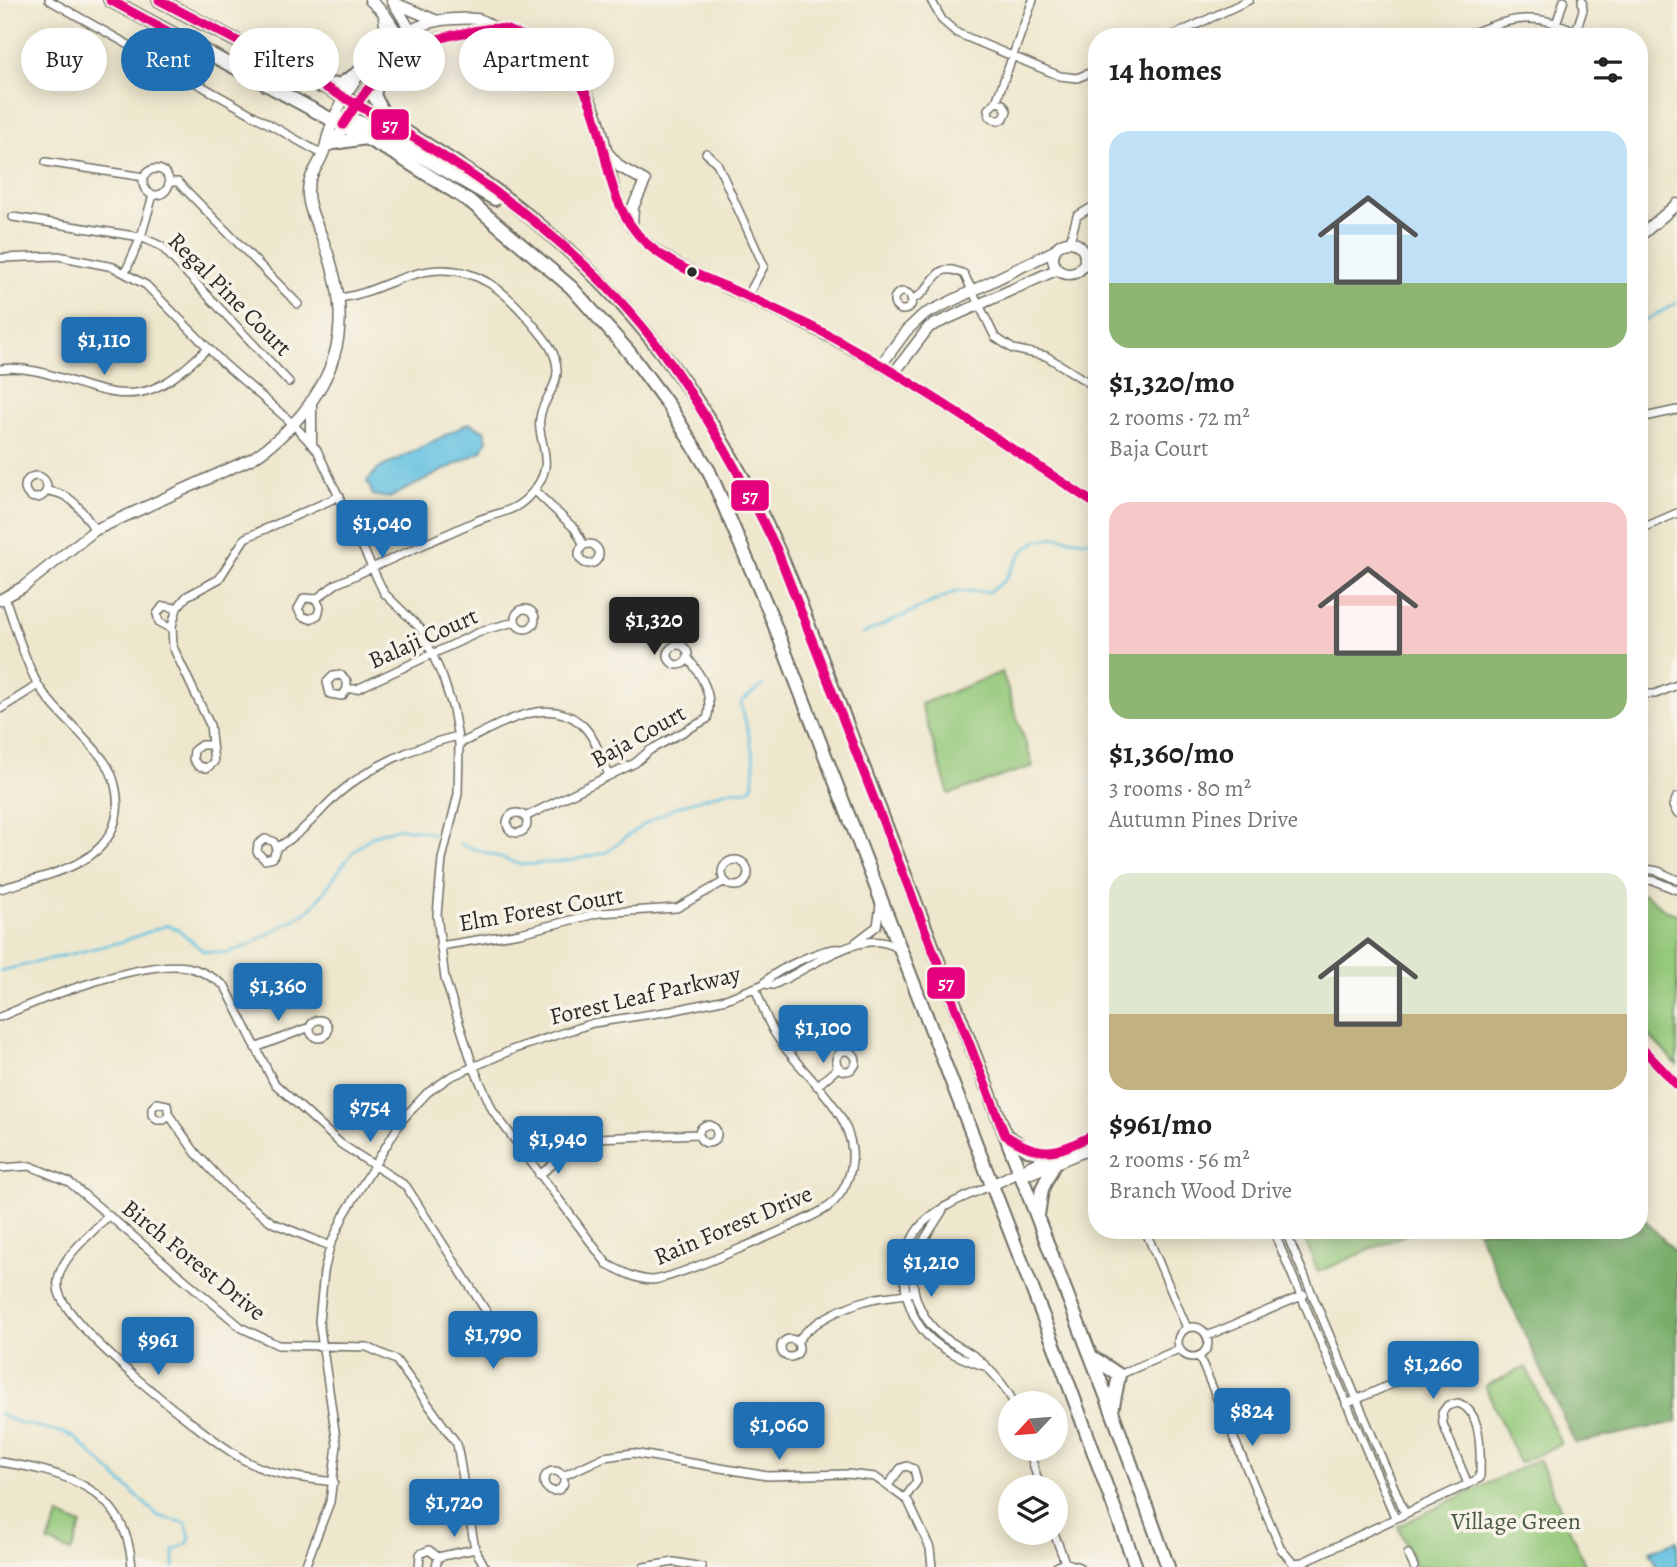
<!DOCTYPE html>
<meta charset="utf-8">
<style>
:root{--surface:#fff;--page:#f6f6f6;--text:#222;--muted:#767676;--accent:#1f6fb2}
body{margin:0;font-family:Alegreya,serif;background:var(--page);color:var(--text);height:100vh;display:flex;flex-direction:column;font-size:26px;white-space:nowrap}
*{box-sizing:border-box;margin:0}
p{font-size:23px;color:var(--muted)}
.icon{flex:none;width:38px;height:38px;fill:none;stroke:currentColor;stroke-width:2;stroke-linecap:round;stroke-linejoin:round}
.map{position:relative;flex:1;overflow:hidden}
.details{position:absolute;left:1088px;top:28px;width:560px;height:1211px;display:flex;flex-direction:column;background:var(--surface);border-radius:28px;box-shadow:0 4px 18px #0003}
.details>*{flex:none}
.top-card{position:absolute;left:21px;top:28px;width:665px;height:63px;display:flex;gap:14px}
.needle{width:46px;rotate:244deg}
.buttons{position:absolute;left:998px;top:1391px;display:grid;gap:14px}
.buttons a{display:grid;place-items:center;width:70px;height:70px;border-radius:50%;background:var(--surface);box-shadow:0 4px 18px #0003;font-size:35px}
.price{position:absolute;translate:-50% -60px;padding:0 16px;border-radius:7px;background:var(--accent);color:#fff;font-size:23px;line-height:46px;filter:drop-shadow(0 2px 4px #0008)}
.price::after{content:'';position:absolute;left:50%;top:42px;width:21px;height:16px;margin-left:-10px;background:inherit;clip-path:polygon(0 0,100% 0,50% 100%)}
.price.on{background:#222;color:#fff}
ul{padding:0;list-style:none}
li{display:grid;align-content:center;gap:14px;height:371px;padding:0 21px}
li span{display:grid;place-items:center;height:217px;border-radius:21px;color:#555}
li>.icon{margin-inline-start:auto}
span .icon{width:126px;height:126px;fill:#fffc;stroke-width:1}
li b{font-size:30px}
h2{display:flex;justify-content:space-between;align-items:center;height:84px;padding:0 21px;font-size:30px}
.pill{padding:0 24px;border-radius:32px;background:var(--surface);box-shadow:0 4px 18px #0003;font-size:24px;line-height:63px}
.pill.on{background:var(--accent);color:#fff}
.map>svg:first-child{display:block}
.green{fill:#95c97b;stroke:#607a53;stroke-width:2}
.forest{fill:#78ad6b;stroke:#526c4b;stroke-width:2}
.water{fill:#62c1e1;stroke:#467686;stroke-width:2}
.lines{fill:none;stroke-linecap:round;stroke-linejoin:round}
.stream{stroke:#62c1e1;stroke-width:2.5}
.street-casing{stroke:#6f6d64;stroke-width:10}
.secondary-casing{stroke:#6f6d64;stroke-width:13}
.highway-casing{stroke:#6f6d64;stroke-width:16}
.street{stroke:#fff;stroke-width:7}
.secondary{stroke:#fff;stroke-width:10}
.highway{stroke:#fff;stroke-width:12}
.bus-1-casing{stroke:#f7f3e8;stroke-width:14}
.bus-1{stroke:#e5007d;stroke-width:9}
.bus-dot{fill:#2b2b2b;stroke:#f7f3e8;stroke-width:2.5}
.labels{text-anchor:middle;stroke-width:7;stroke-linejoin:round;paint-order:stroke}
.street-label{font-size:24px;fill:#2b2b2b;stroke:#f7f3e8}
.park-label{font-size:24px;fill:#4b5a43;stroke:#f7f3e8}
.line-badge{stroke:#f7f3e8;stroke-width:2.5}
.badge-label{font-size:19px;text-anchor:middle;font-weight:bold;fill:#fff}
</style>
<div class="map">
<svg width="1677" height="1567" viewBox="0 0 1677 1567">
<rect width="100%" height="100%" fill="#f7f3e8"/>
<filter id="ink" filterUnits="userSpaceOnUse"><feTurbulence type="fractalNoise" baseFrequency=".0143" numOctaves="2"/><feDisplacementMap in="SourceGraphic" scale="14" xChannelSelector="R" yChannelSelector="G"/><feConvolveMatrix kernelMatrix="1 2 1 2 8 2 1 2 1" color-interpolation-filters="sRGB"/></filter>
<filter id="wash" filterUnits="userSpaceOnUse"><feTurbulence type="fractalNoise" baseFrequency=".00686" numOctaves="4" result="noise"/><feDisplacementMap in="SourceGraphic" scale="28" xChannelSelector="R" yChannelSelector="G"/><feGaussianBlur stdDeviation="1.57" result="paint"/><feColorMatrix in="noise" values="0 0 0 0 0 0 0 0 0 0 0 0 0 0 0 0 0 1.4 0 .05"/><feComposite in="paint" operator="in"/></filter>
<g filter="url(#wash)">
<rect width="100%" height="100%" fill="#eee7cd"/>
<path class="green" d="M1002,672l31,94 -84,28 -28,-90z
M1645,894l22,17 10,3v151l-37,-39v-131z
M1301,1230h104l2,4 -89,38z
M1526,1367l35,77 -42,19 -34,-77z
M1539,1459l47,108h-170l-18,-41z
M59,1515l23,10 -11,27 -23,-10z"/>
<path class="forest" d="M1640,1215l37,39v168l-102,21 -98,-213h163z"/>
<path class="water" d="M469,423l15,7 3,10 -5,11 -93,47 -16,-3 -6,-14 11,-12z
M1677,1541v26h-19l-8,-16z"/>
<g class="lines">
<path class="stream" d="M1640,323l37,-20
M863,634l94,-43 32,1 15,-11 19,-30 16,-11 17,-3 27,4 14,-3
M460,844l62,21 48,-4 37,-9 36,-27 33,-18 51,-16 22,-1c15,-15 -5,-67 -8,-88l22,-17
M0,971l121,-29 46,-17 12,5 24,21 24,2 22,-8 58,-33c13,-11 20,-25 30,-39 26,-39 53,-53 97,-39
M0,1413c21,16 51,12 75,25l83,78 28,7 4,14 -2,6 -14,7v17"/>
</g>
</g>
<g filter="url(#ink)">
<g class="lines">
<g class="street-casing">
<path id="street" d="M49,0l273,154
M931,0l11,20 15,13 103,43 17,2 20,-8
M1556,24l8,-24
M1576,31l7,-21 -1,-10
M1170,37l79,-37
M1464,37c43,-20 77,-28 121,0
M996,102l7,2 4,7 -3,7 -6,3 -9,-5 -1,-7 8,-7 37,-102
M706,153l11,10 47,103 -17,31
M46,162l98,15
M143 182a13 13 0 1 1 26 0a13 13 0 1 1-26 0Z
M169,182h9l120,122
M13,217l128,20 20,9 128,136
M1070,241l7,-25 20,-12
M0,258l58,-2 55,11 33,18 77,78 69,60 25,27 67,143 37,36 22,49 10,31 6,35 -1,50 -16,65 -5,56 8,64 28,87 20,45 114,153c14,7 28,15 44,16 19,1 158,-60 177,-73 16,-12 26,-36 24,-57 -5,-47 -55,-79 -78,-118 -8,-13 -13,-30 -19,-44
M125,273l16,-36 12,-42
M894 301a9 9 0 1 1 18 0a9 9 0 1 1-18 0Z
M911,300c25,-9 20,-42 53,-26l31,63 18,12 33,7 51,32
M0,369c54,-7 103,39 152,20 22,-8 39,-26 56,-41
M1640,418l37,-8
M25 487a11 11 0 1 1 22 0a11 11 0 1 1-22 0Z
M534,490l41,39 9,16
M46,491c26,1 36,20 49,39
M1640,529l37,-16
M579 554a10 10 0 1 1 20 0a10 10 0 1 1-20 0Z
M316,599l4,8 -2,8 -8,4 -8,-3 -4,-7 6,-11 12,1 20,-15c46,-21 93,-42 140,-63 19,-8 37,-8 52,-24 35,-35 5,-55 13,-84 4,-15 17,-28 16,-44 -1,-17 -11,-29 -22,-42 -27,-34 -58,-63 -106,-56 -31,4 -58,24 -91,27
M515 619a10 10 0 1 1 20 0a10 10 0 1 1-20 0Z
M172,629l-13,-7 -2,-8 6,-8 14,2
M668 655a10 10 0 1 1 20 0a10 10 0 1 1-20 0Z
M347,689v-8l-6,-6 -8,1 -6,6 3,12 12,2 5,-7h10l127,-59 31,-8
M1640,694h15l22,-9
M0,709l38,-24
M459,744c35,-16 85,-51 121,-21 14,11 22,36 29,52
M211,745h-10l-7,5 -1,9 5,7 9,2 7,-6 -4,-37 -37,-78 -1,-21 5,-18 10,-12 32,-17 26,-41 95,-42
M1677,797l-4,9 4,7
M507 823a10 10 0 1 1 20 0a10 10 0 1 1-20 0Z
M525,817l110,-54 15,-13 57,-31c7,-23 -5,-43 -19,-61
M277,847l-4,-6 -8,-2 -7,5 -1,8 8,8 8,-2 4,-11c25,-12 41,-35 61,-53 33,-29 78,-48 120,-58
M722 873a13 13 0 1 1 26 0a13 13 0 1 1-26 0Z
M1640,868l18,3 19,9
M1640,879l15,2 22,9
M0,889c44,-14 110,-22 117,-77 2,-17 -3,-38 -13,-51 -20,-28 -49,-48 -67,-78 -14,-26 -22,-58 -32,-85
M856,942l21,-16 3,-21
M440,946l80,-13 79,-20 78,-5 48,-27
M764,984c6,-12 62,-38 76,-35
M0,1017c43,-19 141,-57 187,-50 14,3 26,10 38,19l49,97 67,61 65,42 85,133 7,18 6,4 1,12 -10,5 -7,-4 -2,-8 4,-7 8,-2
M310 1029a9 9 0 1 1 18 0a9 9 0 1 1-18 0Z
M255,1048l55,-21
M836 1061a10 10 0 1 1 20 0a10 10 0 1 1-20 0Z
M817,1086l22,-19
M169,1115l-5,5h-7l-5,-5v-7l5,-5 10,2 2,10 26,37 38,41 40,30 57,23
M699 1134a9 9 0 1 1 18 0a9 9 0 1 1-18 0Z
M0,1168l30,-2 39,16 173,146 36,17 89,2 29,13 61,84 18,105 10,18
M539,1175l40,-30 17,-7 103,-4
M943,1210c-10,17 -23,32 -28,52 -7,26 5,56 26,73 11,9 25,14 36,23 15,13 29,28 37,46
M108,1216c-16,18 -54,45 -50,72 4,38 152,153 188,173 27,15 57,17 88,21
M1145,1230l42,98
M1273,1230l122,287
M1285,1230l120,283
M1178 1342a15 15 0 1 1 30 0a15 15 0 1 1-30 0Z
M1207,1336l97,-41
M781 1348a9 9 0 1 1 18 0a9 9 0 1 1-18 0Z
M797,1342c14,-21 51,-37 75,-43 13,-3 26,-3 38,-6
M1199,1356l82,193 12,14 10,-1 165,-78
M987,1367c-21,-7 -46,-16 -61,-33 -27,-30 -32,-90 4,-117 17,-14 42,-23 62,-32
M1119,1375l60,-26
M1458,1403c26,9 22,52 22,75l-12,6 -25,-60 -1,-11 5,-7z
M1346,1404l117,-51
M1029,1449l11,39
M0,1462c65,10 127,26 132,105
M544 1481a10 10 0 1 1 20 0a10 10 0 1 1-20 0Z
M563,1476l41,-19 29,-4 134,23 81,-2 27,3 33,24 22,47 2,19
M888,1485l13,-17 6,-2 7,3 3,12 -12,17
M1054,1533l11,29
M1408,1554l6,13
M438,1557l37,-8
M305,1567l25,-65 7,-57 -18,-124 5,-49 6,-26 14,-31 58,-95 25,-27 23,-16 64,-28 79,-26 78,-12 55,-12 38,-15 9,1c35,-15 90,-60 124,-37
M419,1567l1,-13 9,-4 9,7 -2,10
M644,1567l30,-5 28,5
M1056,1567l9,-5 14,5"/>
</g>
<g class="secondary-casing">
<path id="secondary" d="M370,0l14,13 18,27
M392,0l26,43
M397,4l38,16
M540,45l50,-2
M382,52l4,-20 -2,-15
M331,145c13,-14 21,-35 32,-51 38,-57 70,-54 130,-67
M606,151l14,16 25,14 -12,26 -1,21
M1640,236l37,-32
M1053 258a16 16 0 1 1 32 0a16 16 0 1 1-32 0Z
M1085,256h12
M881,365l25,-34 17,-16 131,-64
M894,373l35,-46 129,-58
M311,401v41
M0,600l23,-13 72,-57 158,-72c35,-23 69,-61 81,-102 12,-38 3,-80 -11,-116 -5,-14 -15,-31 -15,-47 -1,-17 13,-29 17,-45 12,-59 64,-127 128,-129 9,0 20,-2 28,1 4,2 8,5 12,7 16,5 31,7 46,17 24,17 46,41 57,69 18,46 9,92 48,128 25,22 56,34 85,48 37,16 73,33 108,52 90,48 174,108 260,164
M1640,1046l37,39
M1020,1173h11l66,-27
M992,1185l105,-52"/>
</g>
<g class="highway-casing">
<path id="highway" d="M110,0l285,154 77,49 99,84 58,65 40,54 40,65 60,140 287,739 80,217
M159,0c111,60 234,116 336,190 139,102 230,231 296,390l321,831 56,156
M380,71l-6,24 13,26
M320,86l21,-2 20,-13
M333,120l14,-2 20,7 128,74
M333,143l33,-5
M1007,1136l21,14 23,4
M1038,1215l4,-26 12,-25
M1092,1357l27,18 -7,36"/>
</g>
<use href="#street" class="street"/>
<use href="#secondary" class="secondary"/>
<use href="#highway" class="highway"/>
<g class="bus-1-casing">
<path id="bus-1" d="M110,0l75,41
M159,0c181,96 379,184 504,353 45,62 81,128 114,197l228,585c39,26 53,17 92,-2
M343,125c34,-54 60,-83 126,-93 13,-3 28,-6 41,-1 121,41 69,149 136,212 23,21 54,33 83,45 35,16 71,32 105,50 91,50 176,110 263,167
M1640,1046l37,39"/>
</g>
<use href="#bus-1" class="bus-1"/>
</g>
</g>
<circle class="bus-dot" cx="692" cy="272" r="6"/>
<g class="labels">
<g class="street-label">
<text transform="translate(230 294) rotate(45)" y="8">Regal Pine Court</text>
<text transform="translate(423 638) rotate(-24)" y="8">Balaji Court</text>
<text transform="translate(638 736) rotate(-29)" y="8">Baja Court</text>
<text transform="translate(541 909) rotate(-10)" y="8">Elm Forest Court</text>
<text transform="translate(645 995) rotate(-13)" y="8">Forest Leaf Parkway</text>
<text transform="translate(733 1225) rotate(-23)" y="8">Rain Forest Drive</text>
<text transform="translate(194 1260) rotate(39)" y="8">Birch Forest Drive</text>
</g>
<g class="park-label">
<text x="1516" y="1529">Village Green</text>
</g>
</g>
<g class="line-badge">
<rect x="370" y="108" width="40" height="33" rx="7" fill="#e5007d"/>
<rect x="730" y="479" width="40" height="33" rx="7" fill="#e5007d"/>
<rect x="926" y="966" width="40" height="34" rx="7" fill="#e5007d"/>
</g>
<g class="badge-label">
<text x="390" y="131">57</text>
<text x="750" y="502">57</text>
<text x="946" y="989">57</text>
</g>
</svg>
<div class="buttons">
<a><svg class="needle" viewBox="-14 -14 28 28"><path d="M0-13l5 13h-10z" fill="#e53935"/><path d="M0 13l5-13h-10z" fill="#767676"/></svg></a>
<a><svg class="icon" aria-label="layers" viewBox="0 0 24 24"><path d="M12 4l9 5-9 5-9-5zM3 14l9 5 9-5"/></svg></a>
</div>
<b class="price" style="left:104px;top:377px">$1,110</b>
<b class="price" style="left:382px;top:560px">$1,040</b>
<b class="price on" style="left:654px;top:657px">$1,320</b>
<b class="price" style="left:278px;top:1023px">$1,360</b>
<b class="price" style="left:823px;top:1065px">$1,100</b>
<b class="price" style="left:370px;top:1144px">$754</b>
<b class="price" style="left:558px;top:1176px">$1,940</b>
<b class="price" style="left:931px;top:1299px">$1,210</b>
<b class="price" style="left:493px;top:1371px">$1,790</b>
<b class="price" style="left:158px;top:1377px">$961</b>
<b class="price" style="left:1433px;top:1401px">$1,260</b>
<b class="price" style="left:1252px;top:1448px">$824</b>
<b class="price" style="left:779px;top:1462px">$1,060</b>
<b class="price" style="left:454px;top:1539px">$1,720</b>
<div class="top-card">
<a class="pill">Buy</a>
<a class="pill on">Rent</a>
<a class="pill">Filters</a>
<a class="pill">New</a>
<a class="pill">Apartment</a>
</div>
<section class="details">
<h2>14 homes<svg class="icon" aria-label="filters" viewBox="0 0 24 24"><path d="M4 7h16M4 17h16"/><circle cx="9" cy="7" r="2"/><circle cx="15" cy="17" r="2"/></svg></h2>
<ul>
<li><span style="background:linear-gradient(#bfe0f5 70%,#8fb573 0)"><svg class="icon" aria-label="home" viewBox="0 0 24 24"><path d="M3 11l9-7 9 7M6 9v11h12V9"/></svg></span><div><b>$1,320/mo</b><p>2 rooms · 72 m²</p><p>Baja Court</p></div></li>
<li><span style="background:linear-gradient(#f6c9c9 70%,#8fb573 0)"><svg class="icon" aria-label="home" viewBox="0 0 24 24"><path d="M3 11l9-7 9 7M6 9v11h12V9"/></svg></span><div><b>$1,360/mo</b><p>3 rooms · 80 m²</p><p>Autumn Pines Drive</p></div></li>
<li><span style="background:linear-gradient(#dfe7d0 65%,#c2b280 0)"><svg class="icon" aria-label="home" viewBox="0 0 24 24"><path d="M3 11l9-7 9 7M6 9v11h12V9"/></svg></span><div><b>$961/mo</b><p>2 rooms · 56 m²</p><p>Branch Wood Drive</p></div></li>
</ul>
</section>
</div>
